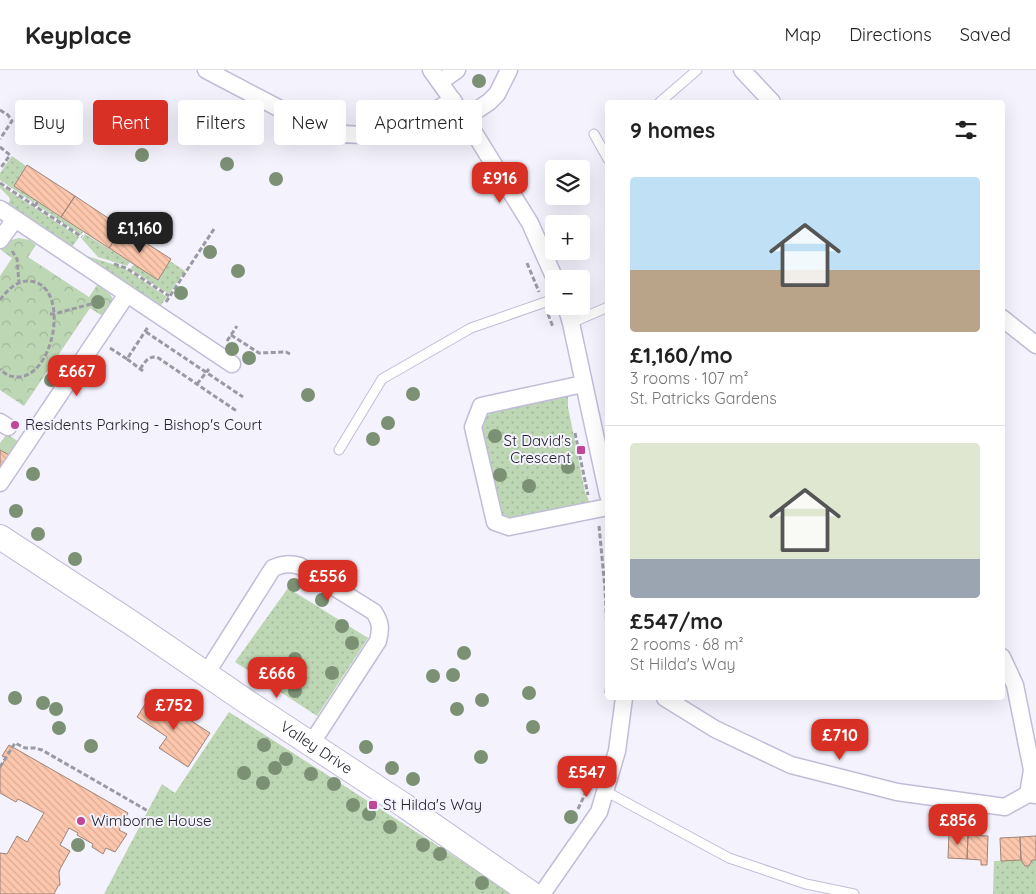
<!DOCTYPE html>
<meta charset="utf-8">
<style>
:root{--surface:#fff;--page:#f6f6f6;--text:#222;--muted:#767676;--line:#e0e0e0;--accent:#d93025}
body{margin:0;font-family:Quicksand,sans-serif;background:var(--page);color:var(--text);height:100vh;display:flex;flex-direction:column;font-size:19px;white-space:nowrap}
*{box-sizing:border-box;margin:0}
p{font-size:16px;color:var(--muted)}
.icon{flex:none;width:28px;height:28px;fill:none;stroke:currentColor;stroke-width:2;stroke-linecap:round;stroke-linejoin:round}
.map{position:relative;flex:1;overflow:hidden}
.sheet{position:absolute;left:605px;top:30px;width:400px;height:600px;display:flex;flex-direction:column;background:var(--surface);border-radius:5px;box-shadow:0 5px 20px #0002}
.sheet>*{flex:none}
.top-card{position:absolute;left:15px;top:30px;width:475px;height:45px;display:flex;gap:10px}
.tools{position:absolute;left:545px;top:90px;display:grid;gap:10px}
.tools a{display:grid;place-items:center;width:45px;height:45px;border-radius:5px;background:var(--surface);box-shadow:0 5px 20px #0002;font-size:25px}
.price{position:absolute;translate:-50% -42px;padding:0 11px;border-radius:10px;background:var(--accent);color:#fff;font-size:16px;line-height:32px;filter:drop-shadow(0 1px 2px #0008)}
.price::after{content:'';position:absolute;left:50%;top:30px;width:15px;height:11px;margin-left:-8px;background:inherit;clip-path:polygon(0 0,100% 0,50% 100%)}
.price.on{background:#222;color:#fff}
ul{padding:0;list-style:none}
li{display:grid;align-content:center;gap:10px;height:265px;padding:0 25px}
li+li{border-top:1px solid var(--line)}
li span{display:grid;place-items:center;height:155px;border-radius:5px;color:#555}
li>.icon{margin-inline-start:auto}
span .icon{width:90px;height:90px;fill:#fffc;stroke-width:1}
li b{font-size:21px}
h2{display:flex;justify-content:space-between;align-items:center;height:60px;padding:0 25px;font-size:21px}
.tag{padding:0 18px;border-radius:5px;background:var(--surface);box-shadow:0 5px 20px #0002;font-size:18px;line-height:45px}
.tag.on{background:var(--accent);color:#fff}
header{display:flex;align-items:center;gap:30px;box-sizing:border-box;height:70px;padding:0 25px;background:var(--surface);border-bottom:1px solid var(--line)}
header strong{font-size:24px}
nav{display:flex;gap:28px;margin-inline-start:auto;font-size:18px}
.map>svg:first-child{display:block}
.grass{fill:url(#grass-dots)}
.park{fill:url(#park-crowns)}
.building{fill:url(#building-back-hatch);stroke:#9e8478}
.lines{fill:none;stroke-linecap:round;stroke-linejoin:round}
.lane-casing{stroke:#c1bdd7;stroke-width:11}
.street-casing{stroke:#c1bdd7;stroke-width:19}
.secondary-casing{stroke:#c1bdd7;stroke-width:26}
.path{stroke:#9b9aa4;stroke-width:3;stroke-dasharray:5 2.5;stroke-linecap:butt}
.lane{stroke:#fff;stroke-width:9}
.street{stroke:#fff;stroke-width:16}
.secondary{stroke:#fff;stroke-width:24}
.tree{fill:#7c9074}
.poi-dot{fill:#c04698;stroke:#f3f2fd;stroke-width:2}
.labels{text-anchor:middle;stroke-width:4;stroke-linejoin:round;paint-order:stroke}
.poi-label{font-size:15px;fill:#24232d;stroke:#f3f2fd;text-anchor:start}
.street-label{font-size:15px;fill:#24232d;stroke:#f3f2fd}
</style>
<header>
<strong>Keyplace</strong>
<nav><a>Map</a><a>Directions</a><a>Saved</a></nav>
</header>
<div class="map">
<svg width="1036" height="824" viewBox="0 0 1036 824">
<defs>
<pattern id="grass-dots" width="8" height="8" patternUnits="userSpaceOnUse" patternTransform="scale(1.25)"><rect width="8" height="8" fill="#bdd6b3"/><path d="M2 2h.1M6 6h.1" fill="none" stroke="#a2b79a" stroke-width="1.8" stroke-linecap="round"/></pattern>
<pattern id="park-crowns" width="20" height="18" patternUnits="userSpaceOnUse" patternTransform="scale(1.25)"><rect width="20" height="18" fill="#bdd6b3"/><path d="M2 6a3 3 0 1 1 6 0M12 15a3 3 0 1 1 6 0" fill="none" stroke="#a2b79a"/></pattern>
<pattern id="building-back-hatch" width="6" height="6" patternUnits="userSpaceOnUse" patternTransform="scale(1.25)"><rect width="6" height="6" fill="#fdc7ad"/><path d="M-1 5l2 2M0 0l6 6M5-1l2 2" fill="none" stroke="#d9ab95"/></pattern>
</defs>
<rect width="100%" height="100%" fill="#f3f2fd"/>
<path class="grass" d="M12,86l14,10 -12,20 22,14 -2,3 -34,-23v-7z
M0,115l79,52 -6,9h-3l-70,-42v-4l8,4 2,-4 -1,-3 -9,-9z
M39,133l44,29 -2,3 -44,-30z
M85,164l45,28 -3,4 -29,-9 -16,-18z
M74,182l48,15 45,30 -6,8h-4z
M170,191l15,10 -16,23 -39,-25 4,-5 24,16z
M568,320v17l17,85 7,16 -75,14 -14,-5 -8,-10 -15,-75 4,-13 10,-10z
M288,518l80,50 -51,78 -82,-54z
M229,642l284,182h-409l58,-110 13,9z
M1022,790l3,6h4l3,-6h4v34h-43l1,-33z"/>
<path class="park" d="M19,168l10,2 7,5 -8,12 61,40 8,-12c20,13 19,13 7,32l-14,-9 -66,98 -24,-16v-114l12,-18 -11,-8 6,-9z
M7,364l12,8 -10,13 -9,-5v-7z"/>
<path class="building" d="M27,95l48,31 -14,21 -47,-31z
M75,126l48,32 -14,20 -48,-31z
M123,158l48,31 -13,21 -49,-32z
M0,380l9,5 -9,13z
M151,625l59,38 -22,34 -29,-19 8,-11 -30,-20z
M9,675l119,68 -9,17 8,4 -12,18 -9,-4 -3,6 -11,-7 1,-3 -16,-9 1,-2 -9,-5 -9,17 10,6 -10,18 -1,4 1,12 -2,1 -4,8h-54v-41l7,1 10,-18 10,6 17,-29 -26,-14 -2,3 -16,-9v-25l6,-10 -4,-2z
M949,764l19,1 -1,24 -19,-1z
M968,765l20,1 -1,29h-6v-5l-14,-1z
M1036,766v24h-4l-3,6h-4l-4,-6 -1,-23z
M1020,767l1,23 -20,1 -1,-23z"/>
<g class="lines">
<g class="lane-casing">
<path id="lane" d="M660,32l37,-32
M594,64l14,25
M571,253l37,-16
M339,380l43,-71 89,-51 83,-29
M605,721l124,67 77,26 48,10"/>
</g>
<g class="street-casing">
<path id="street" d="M206,0l103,54c35,16 77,14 111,-5 11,-6 22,-13 33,-19
M431,0l34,48 65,105 25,56
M742,0l30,32
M440,12l17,-12
M465,48l24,-16 8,-8 12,-24
M0,139l232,155
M0,170l15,-21
M566,236l5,17 37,172
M1002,248l34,27
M583,314l-102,22 -8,21 22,95 14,5 99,-20
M0,352l8,5
M0,413l127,-189
M1002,587l13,28 17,85 -4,24
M206,604l67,-106c10,-4 16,-5 27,-2l74,46c7,11 7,17 4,29l-67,103
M665,628l50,31 76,36 106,27 108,15 23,-13 8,1
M542,824l57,-82 18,-61 7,-53"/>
</g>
<g class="secondary-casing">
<g id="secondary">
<path id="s1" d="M0,467l130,85 120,82 155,102 127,88"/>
</g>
</g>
<path class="path" d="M0,40l8,5 4,6 -12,18
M0,77l10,8 -10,14
M0,113l82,54
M35,136l3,-5
M12,181l5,8 2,23
M527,193l12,29
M114,194l12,4 43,28
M0,230c9,-12 19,-22 35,-18 35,11 18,96 -18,95 -7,0 -12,-3 -17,-8
M166,232l48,-73
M50,244h4l48,-13
M548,244l5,13
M146,262l97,65
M231,265l28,18 27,-1 4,2
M227,271l10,-15
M110,278l17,11 21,-32
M127,289l16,12
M140,299c5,-7 8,-13 17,-12l81,55
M197,314l12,-15
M575,363l13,62
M599,456l6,62 3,67
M606,623l2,-26
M0,697l15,-24 10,5h10l7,2 106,61
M578,739l8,-17"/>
<use href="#lane" class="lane"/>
<use href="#street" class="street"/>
<use href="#secondary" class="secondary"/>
</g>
<g class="tree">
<circle cx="479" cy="11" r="7"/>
<circle cx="142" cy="85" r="7"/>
<circle cx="227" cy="94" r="7"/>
<circle cx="276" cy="109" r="7"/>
<circle cx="210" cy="182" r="7"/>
<circle cx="238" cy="201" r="7"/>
<circle cx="181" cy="223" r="7"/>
<circle cx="98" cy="232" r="7"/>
<circle cx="232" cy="279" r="7"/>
<circle cx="249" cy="288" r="7"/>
<circle cx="51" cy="310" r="7"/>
<circle cx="413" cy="324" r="7"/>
<circle cx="308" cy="325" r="7"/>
<circle cx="388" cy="353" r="7"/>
<circle cx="495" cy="366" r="7"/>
<circle cx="373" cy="369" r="7"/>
<circle cx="568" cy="397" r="7"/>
<circle cx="33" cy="404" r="7"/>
<circle cx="500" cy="405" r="7"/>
<circle cx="529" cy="416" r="7"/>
<circle cx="16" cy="441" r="7"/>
<circle cx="38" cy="464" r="7"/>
<circle cx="75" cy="489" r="7"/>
<circle cx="294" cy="515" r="7"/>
<circle cx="322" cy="530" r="7"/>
<circle cx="342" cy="556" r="7"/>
<circle cx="352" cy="573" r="7"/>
<circle cx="464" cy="583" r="7"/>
<circle cx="295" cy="589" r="7"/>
<circle cx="332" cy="603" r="7"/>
<circle cx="453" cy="605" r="7"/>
<circle cx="433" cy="606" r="7"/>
<circle cx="295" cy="621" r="7"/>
<circle cx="529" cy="623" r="7"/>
<circle cx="15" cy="628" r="7"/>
<circle cx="482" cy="630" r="7"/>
<circle cx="43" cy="633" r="7"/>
<circle cx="56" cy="639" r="7"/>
<circle cx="457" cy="639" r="7"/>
<circle cx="533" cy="657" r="7"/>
<circle cx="59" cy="658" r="7"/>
<circle cx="264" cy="675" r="7"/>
<circle cx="91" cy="676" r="7"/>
<circle cx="366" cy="677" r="7"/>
<circle cx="481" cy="687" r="7"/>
<circle cx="286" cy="689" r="7"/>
<circle cx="275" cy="698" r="7"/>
<circle cx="392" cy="698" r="7"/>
<circle cx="244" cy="703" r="7"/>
<circle cx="311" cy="704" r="7"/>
<circle cx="413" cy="709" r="7"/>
<circle cx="263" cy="713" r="7"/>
<circle cx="334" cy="714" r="7"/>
<circle cx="353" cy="735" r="7"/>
<circle cx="369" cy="744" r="7"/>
<circle cx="571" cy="747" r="7"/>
<circle cx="390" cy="757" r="7"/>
<circle cx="78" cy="775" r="7"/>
<circle cx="423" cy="775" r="7"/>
<circle cx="440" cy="784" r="7"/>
<circle cx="482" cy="813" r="7"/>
</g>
<g class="poi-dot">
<circle cx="15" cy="355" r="5"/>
<rect x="576" y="375" width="10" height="10" rx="2.5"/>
<rect x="368" y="730" width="10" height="10" rx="2.5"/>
<circle cx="81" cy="751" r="5"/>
</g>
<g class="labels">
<g class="poi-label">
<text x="25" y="360">Residents Parking - Bishop's Court</text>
<text x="571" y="376" text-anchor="end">St David's<tspan x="571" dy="17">Crescent</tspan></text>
<text x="383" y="740">St Hilda's Way</text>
<text x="91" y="756">Wimborne House</text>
</g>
<g class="street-label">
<text dy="5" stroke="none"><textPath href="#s1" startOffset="380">Valley Drive</textPath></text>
</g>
</g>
</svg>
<div class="tools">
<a><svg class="icon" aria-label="layers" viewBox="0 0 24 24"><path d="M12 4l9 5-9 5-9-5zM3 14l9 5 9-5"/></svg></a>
<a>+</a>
<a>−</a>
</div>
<b class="price" style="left:500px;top:134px">£916</b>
<b class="price on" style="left:140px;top:184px">£1,160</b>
<b class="price" style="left:77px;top:327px">£667</b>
<b class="price" style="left:328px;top:532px">£556</b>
<b class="price" style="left:277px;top:629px">£666</b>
<b class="price" style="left:174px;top:661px">£752</b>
<b class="price" style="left:840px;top:691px">£710</b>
<b class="price" style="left:587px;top:728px">£547</b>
<b class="price" style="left:958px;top:776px">£856</b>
<div class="top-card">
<a class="tag">Buy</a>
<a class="tag on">Rent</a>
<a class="tag">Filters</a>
<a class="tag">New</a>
<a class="tag">Apartment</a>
</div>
<section class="sheet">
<h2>9 homes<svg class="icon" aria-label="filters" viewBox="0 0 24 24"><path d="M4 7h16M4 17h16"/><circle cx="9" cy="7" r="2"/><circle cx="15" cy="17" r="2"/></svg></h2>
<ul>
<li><span style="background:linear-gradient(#bfe0f5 60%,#b9a48a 0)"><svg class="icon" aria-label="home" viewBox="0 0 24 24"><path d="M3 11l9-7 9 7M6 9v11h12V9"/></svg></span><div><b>£1,160/mo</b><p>3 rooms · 107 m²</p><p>St. Patricks Gardens</p></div></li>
<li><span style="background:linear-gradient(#dfe7d0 75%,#9aa5b1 0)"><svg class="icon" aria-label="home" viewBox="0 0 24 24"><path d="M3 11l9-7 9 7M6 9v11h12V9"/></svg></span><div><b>£547/mo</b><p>2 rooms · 68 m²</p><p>St Hilda's Way</p></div></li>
</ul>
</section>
</div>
